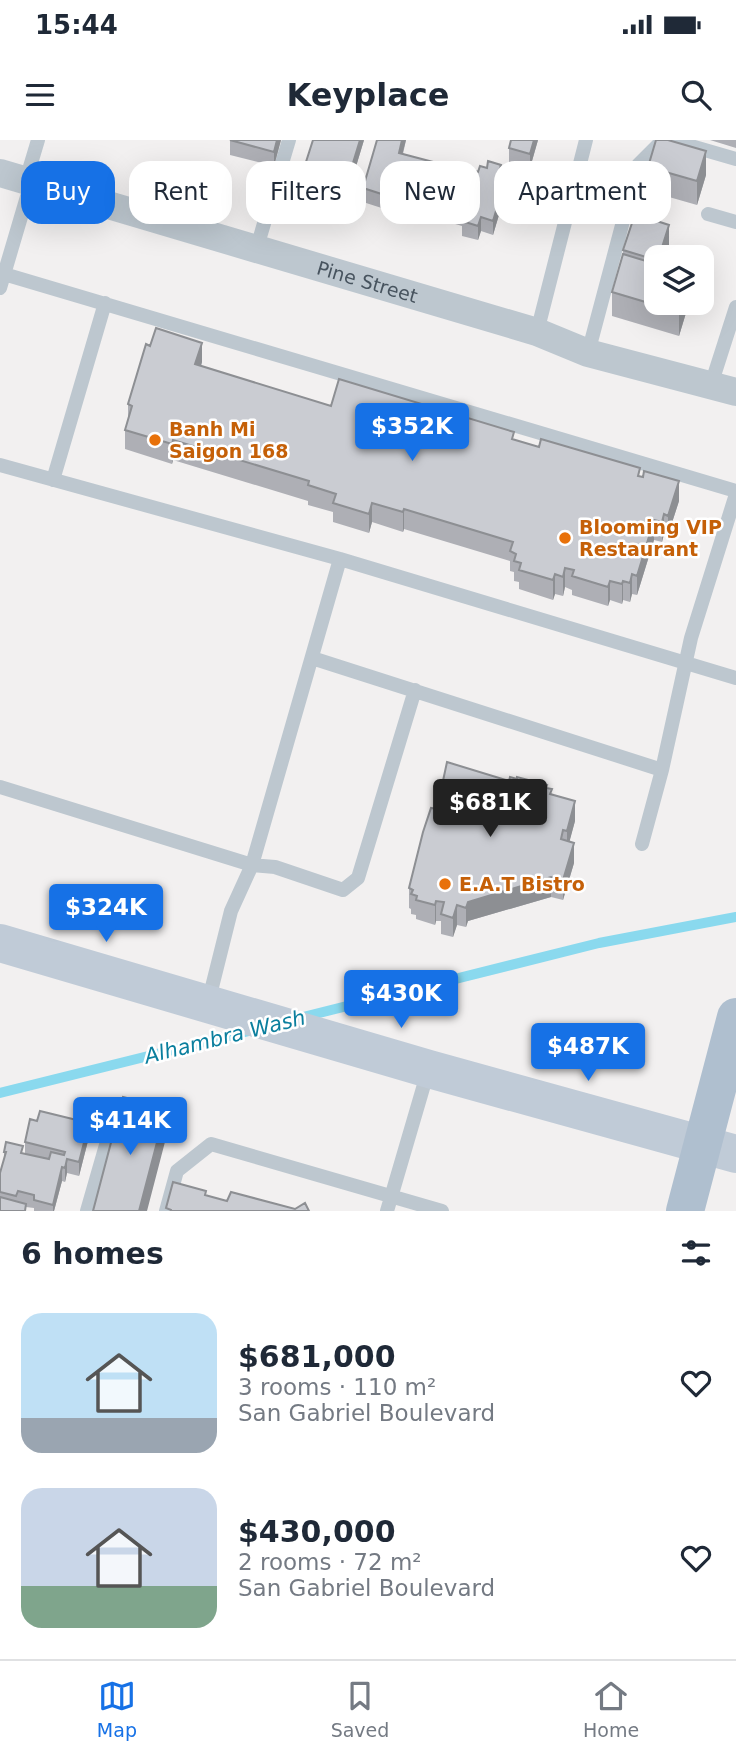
<!DOCTYPE html>
<meta charset="utf-8">
<style>
:root{--surface:#fff;--page:#f2f2f3;--text:#1f2937;--muted:#747a83;--line:#e0e1e3;--accent:#1671e6}
body{margin:0;font-family:"DejaVu Sans",sans-serif;background:var(--page);color:var(--text);height:100vh;display:flex;flex-direction:column;font-size:26px;white-space:nowrap}
*{box-sizing:border-box;margin:0}
p{font-size:23px;color:var(--muted)}
.icon{flex:none;width:38px;height:38px;fill:none;stroke:currentColor;stroke-width:2;stroke-linecap:round;stroke-linejoin:round}
.map{position:relative;height:1071px;overflow:hidden}
.side{display:flex;flex-direction:column;background:var(--surface);flex:1}
.side>*{flex:none}
.hud{position:absolute;left:21px;top:21px;width:695px;height:63px;display:flex;gap:14px}
.fabs{position:absolute;left:644px;top:105px;display:grid;gap:14px}
.fabs a{display:grid;place-items:center;width:70px;height:70px;border-radius:14px;background:var(--surface);box-shadow:0 7px 28px #0002;font-size:35px}
.price{position:absolute;translate:-50% -60px;padding:0 16px;border-radius:7px;background:var(--accent);color:#fff;font-size:23px;line-height:46px;filter:drop-shadow(0 2px 4px #0008)}
.price::after{content:'';position:absolute;left:50%;top:42px;width:21px;height:16px;margin-left:-10px;background:inherit;clip-path:polygon(0 0,100% 0,50% 100%)}
.price.active{background:#222;color:#fff}
ul{padding:0;list-style:none}
li{display:flex;align-items:center;gap:21px;height:175px;padding:0 21px}
li span{display:grid;place-items:center;flex:none;width:196px;height:140px;border-radius:21px;color:#555}
li>.icon{margin-inline-start:auto}
span .icon{width:84px;height:84px;fill:#fffc;stroke-width:1}
li b{font-size:30px}
h2{display:flex;justify-content:space-between;align-items:center;height:84px;padding:0 21px;font-size:30px}
.tag{padding:0 24px;border-radius:21px;background:var(--surface);box-shadow:0 7px 28px #0002;font-size:24px;line-height:63px}
.tag.active{background:var(--accent);color:#fff}
.status{display:flex;justify-content:space-between;align-items:center;height:49px;padding:0 35px;background:var(--surface);direction:ltr}
.status svg{height:19px;fill:currentColor}
header{display:flex;justify-content:space-between;align-items:center;height:91px;padding:0 21px;background:var(--surface);font-size:32px;font-weight:700}
.dock{display:flex;justify-content:space-around;align-items:center;height:98px;border-top:2px solid var(--line);background:var(--surface);font-size:19px;color:var(--muted)}
.dock a{display:grid;justify-items:center;gap:4px}
.dock .active{color:var(--accent)}
.map>svg:first-child{display:block}
.lines{fill:none;stroke-linecap:round;stroke-linejoin:round}
.stream{stroke:#8ad9ee;stroke-width:10}
.service{stroke:#bdc7cf;stroke-width:14}
.minor{stroke:#bdc7cf;stroke-width:28}
.secondary{stroke:#c0cbd7;stroke-width:38}
.primary{stroke:#afbfcf;stroke-width:38}
.wall{fill:#aeafb5}
.shaded-wall{fill:#8d8f93}
.building{fill:#caccd2;stroke:#8d8f93;stroke-width:2}
.food-dot{fill:#e8710a;stroke:#fff;stroke-width:2.5}
.labels{text-anchor:middle;stroke-width:5;stroke-linejoin:round;paint-order:stroke}
.street-label{font-size:19px;fill:#47535e;stroke:#fff}
.food-label{font-size:19px;font-weight:bold;fill:#c56008;stroke:#fff;text-anchor:start}
.water-label{font-size:21px;font-style:italic;fill:#0b7f9e;stroke:#fff}
</style>
<div class="status"><b>15:44</b><svg viewBox="0 0 49 12"><path d="M0 12V9h3v3zM5 12V6h3v6zM10 12V3h3v9zM15 12V0h3v12zM26 1h20v11H26zM47 4h2v5h-2z"/></svg></div>
<header><svg class="icon" aria-label="menu" viewBox="0 0 24 24"><path d="M4 6h16M4 12h16M4 18h16"/></svg>Keyplace<svg class="icon" aria-label="search" viewBox="0 0 24 24"><circle cx="10" cy="10" r="6"/><path d="M15 15l6 6"/></svg></header>
<div class="map">
<svg width="736" height="1071" viewBox="0 0 736 1071">
<rect width="100%" height="100%" fill="#f2f0f0"/>
<g class="lines">
<path class="stream" d="M299,878l300,-75 137,-26
M0,953l253,-63"/>
<path class="service" d="M26,40l12,-40
M708,74l28,8
M257,107l32,-107
M4,134l732,217
M0,148l31,-105
M537,192l49,-192
M588,213l50,-188 20,-20 33,1 45,13
M711,245l25,-78
M0,325l340,94 -88,306 -252,-78
M53,340l52,-177
M340,419l396,119
M312,518l350,112
M642,704l20,-74 29,-132 45,-144
M208,863l23,-92 21,-46 23,2 68,23 15,-12 57,-188
M87,1071l19,-66
M166,1071l11,-40 34,-27 231,67
M387,1071l41,-140"/>
<path class="minor" id="s1" d="M0,33l537,159 51,21 148,39"/>
<path class="secondary" d="M0,803l429,126 307,85"/>
<path class="primary" d="M685,1071l51,-194"/>
</g>
<path class="wall" d="M230,0h51l-7,26 -44,-11z
M364,0l-19,63 -25,-8v-12l-15,-4v-14z
M377,0h29l-3,14 34,23 -12,45 -62,-20v-14z
M538,0l-8,28 -21,-5v-15z
M710,0h26v8z
M648,27l58,8 -9,30 -49,-14z
M487,28h14l4,5 2,15 -14,47 -12,-4 -3,9 -16,-4v-10l-10,-3v-14l26,-37z
M669,109l-3,8h-10v46h33l-10,33 -67,-20v-24l11,-38v-4z
M150,206l52,16 -1,4 130,40 183,34 126,36 39,25 -11,34 -4,-1 -2,8 -8,-2 -17,55 -5,-1 -2,8 -7,-2 -1,4 -12,-4 -2,6 -36,-11v-5l-7,-3 -2,9 -8,-2 -2,6 -34,-11v-7l-5,-1v-9l-4,-1v-10l-106,-32 -1,3 -31,-10 -3,11 -36,-11v-10l-25,-7v-4l-135,-41 -1,4 -47,-15v-19l3,-10v-16z
M509,641l38,7 28,33 -6,21 5,21 -11,37 -12,-3 -83,24 -2,6 -9,-2 -4,12 -12,-3v-13h-5l-1,4 -19,-6v-4l-5,-1v-5l-2,-1v-20z
M89,997l-10,39 -12,-3 -2,9 -3,-1 -8,30h-20v-3l-8,-1v4h-26v-38l4,-13v-8l21,2v-12z"/>
<path class="shaded-wall" d="M277,0h4l-7,26v-14z
M360,0h4l-19,63v-14z
M402,0h4l-7,27v-14z
M534,0h4l-8,28v-14z
M706,11v24l-9,30v-24z
M437,23v14l-12,45v-14z
M505,30v12l2,-8v14l-14,47v-14z
M481,77v14l-3,9v-14z
M669,85v24l-3,8h-7z
M682,163h7l-10,33v-24z
M202,203v19l-7,22v-20z
M173,300v20l-1,4v-20z
M679,341v20l-11,34v-19z
M372,363v19l-3,11v-19z
M404,369v20l-1,3v-20z
M664,374v20l-2,8v-20z
M654,380v20l-17,55v-19z
M565,428v19l-2,9v-19z
M555,434v20l-2,6v-20z
M632,434v20l-2,8v-19z
M610,441v19l-2,6v-19z
M623,441v19l-1,4v-20z
M575,661v20l-8,30v-20z
M574,703v20l-11,37v-20z
M551,737v20l-83,24 -2,6v-19l2,-6z
M436,761v20l-1,4v-20z
M457,765v20l-4,12v-19z
M166,968v30l-19,73h-8z
M89,983v14l-10,39v-14z
M67,1019v14l-2,9v-14z
M62,1027v14l-8,30h-1v-6z"/>
<path class="building" d="M230,0h47l-3,12z
M313,0h47l-15,49 -25,-8 4,-11 -19,-5z
M377,0h25l-3,13 38,10 -12,45 -62,-20z
M511,0h23l-4,14 -21,-6z
M656,0h12l38,11 -9,30 -49,-14z
M488,21l13,4 -1,3 5,2 -1,3 3,1 -14,47 -12,-4 -3,9 -16,-5 2,-9 -12,-3 12,-41 14,4 2,-6 7,2z
M635,74l34,11 -10,32h-3v3l-33,-10z
M623,114l33,10v39h26l-3,9 -67,-20z
M156,188l46,15 -7,21 136,42 8,-27 175,53 -2,7 27,8 2,-8 99,29 -2,8 5,1 1,-6 35,10 -11,35 -4,-2 -2,8 -8,-2 -17,56 -5,-2 -2,9 -7,-2 -1,3 -12,-3 -2,6 -36,-11 2,-6 -9,-2 -2,9 -8,-3 -2,6 -34,-10 2,-7 -7,-2 2,-7 -6,-3 3,-9 -109,-33 -1,3 -31,-9 -3,11 -36,-11 3,-9 -28,-9 1,-4 -136,-41 -1,4 -47,-14 7,-24 -4,-2 18,-60 4,2z
M447,622l62,19 1,-4 7,2v-2l30,8 -1,3 6,1 -2,5 25,7 -8,30 -4,-1 -2,9 13,4 -11,37 -12,-3 -83,25 -2,6 -9,-3 -4,13 -12,-4 3,-12 -8,-1 -1,4 -19,-5 1,-4 -6,-2 2,-4 -4,-2 14,-56 8,-24 6,1z
M123,957l43,11 -27,103h-46z
M40,971l49,12 -10,39 -12,-3 -2,9 -3,-1 -9,38 -19,-5v-5l-16,-4 -2,5 -16,-4v-19l6,-21h-2l2,-10 17,4 -2,7 28,6 2,-7 13,3 1,-3 -40,-10 5,-23 7,2z
M173,1042l33,9 -1,4 22,6 4,-9 64,17 10,-6 4,8h-138v-1l-5,-2z
M0,1057l26,7 -1,7h-25z"/>
<g class="food-dot">
<circle cx="155" cy="300" r="7"/>
<circle cx="565" cy="398" r="7"/>
<circle cx="445" cy="744" r="7"/>
</g>
<g class="labels">
<g class="street-label">
<text dy="7" stroke="none"><textPath href="#s1" startOffset="383">Pine Street</textPath></text>
</g>
<g class="food-label">
<text x="169" y="296">Banh Mi<tspan x="169" dy="22">Saigon 168</tspan></text>
<text x="579" y="394">Blooming VIP<tspan x="579" dy="22">Restaurant</tspan></text>
<text x="459" y="751">E.A.T Bistro</text>
</g>
<g class="water-label">
<text transform="translate(225 897) rotate(-14)" y="7">Alhambra Wash</text>
</g>
</g>
</svg>
<div class="fabs">
<a><svg class="icon" aria-label="layers" viewBox="0 0 24 24"><path d="M12 4l9 5-9 5-9-5zM3 14l9 5 9-5"/></svg></a>
</div>
<b class="price" style="left:412px;top:323px">$352K</b>
<b class="price active" style="left:490px;top:699px">$681K</b>
<b class="price" style="left:106px;top:804px">$324K</b>
<b class="price" style="left:401px;top:890px">$430K</b>
<b class="price" style="left:588px;top:943px">$487K</b>
<b class="price" style="left:130px;top:1017px">$414K</b>
<div class="hud">
<a class="tag active">Buy</a>
<a class="tag">Rent</a>
<a class="tag">Filters</a>
<a class="tag">New</a>
<a class="tag">Apartment</a>
</div>
</div>
<section class="side">
<h2>6 homes<svg class="icon" aria-label="filters" viewBox="0 0 24 24"><path d="M4 7h16M4 17h16"/><circle cx="9" cy="7" r="2"/><circle cx="15" cy="17" r="2"/></svg></h2>
<ul>
<li><span style="background:linear-gradient(#bfe0f5 75%,#9aa5b1 0)"><svg class="icon" aria-label="home" viewBox="0 0 24 24"><path d="M3 11l9-7 9 7M6 9v11h12V9"/></svg></span><div><b>$681,000</b><p>3 rooms · 110 m²</p><p>San Gabriel Boulevard</p></div><svg class="icon" aria-label="heart" viewBox="0 0 24 24"><path d="M12 20l-8-8c-3-5 5-10 8-4 3-6 11-1 8 4z"/></svg></li>
<li><span style="background:linear-gradient(#c9d6e8 70%,#7fa58c 0)"><svg class="icon" aria-label="home" viewBox="0 0 24 24"><path d="M3 11l9-7 9 7M6 9v11h12V9"/></svg></span><div><b>$430,000</b><p>2 rooms · 72 m²</p><p>San Gabriel Boulevard</p></div><svg class="icon" aria-label="heart" viewBox="0 0 24 24"><path d="M12 20l-8-8c-3-5 5-10 8-4 3-6 11-1 8 4z"/></svg></li>
</ul>
</section>
<nav class="dock">
<a class="active"><svg class="icon" aria-label="map" viewBox="0 0 24 24"><path d="M3 6l6-2 6 2 6-2v14l-6 2-6-2-6 2zM9 4v14M15 6v14"/></svg>Map</a>
<a><svg class="icon" aria-label="saved" viewBox="0 0 24 24"><path d="M7 4h10v16l-5-4-5 4z"/></svg>Saved</a>
<a><svg class="icon" aria-label="home" viewBox="0 0 24 24"><path d="M3 11l9-7 9 7M6 9v11h12V9"/></svg>Home</a>
</nav>
